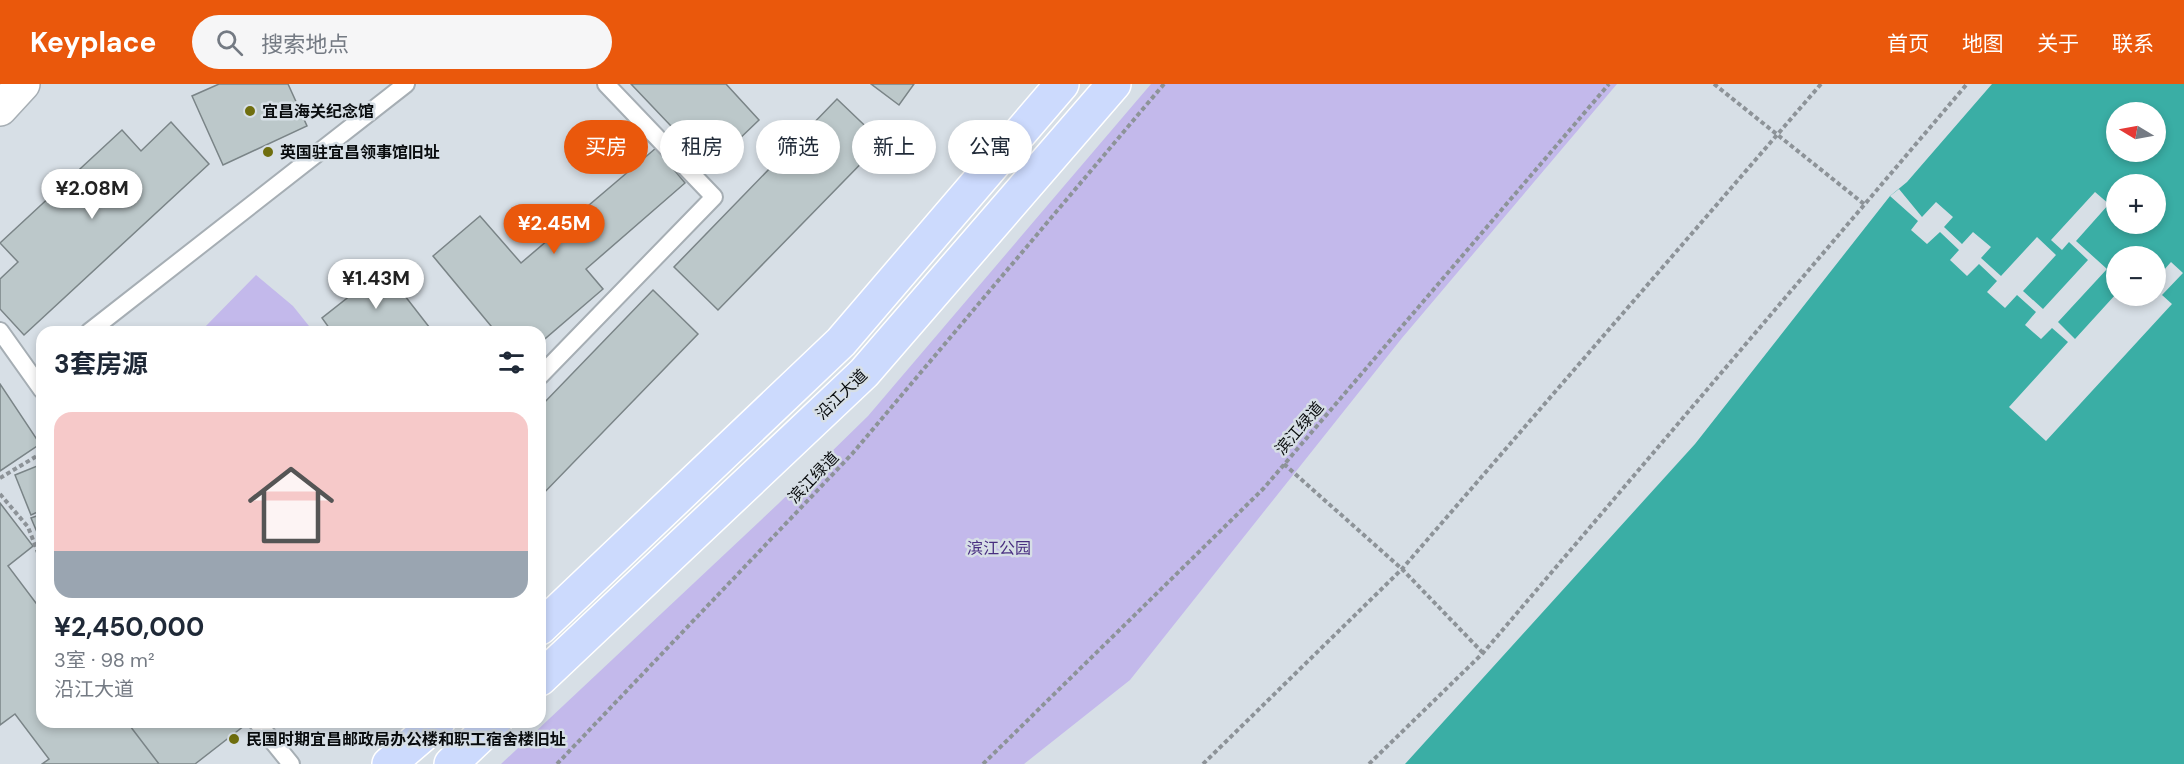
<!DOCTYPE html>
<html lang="zh">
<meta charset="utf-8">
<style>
:root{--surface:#fff;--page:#f6f6f7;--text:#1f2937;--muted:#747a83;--line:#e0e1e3;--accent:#ea580c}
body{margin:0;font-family:"DM Sans","Noto Sans SC",sans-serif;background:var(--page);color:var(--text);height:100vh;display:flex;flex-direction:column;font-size:22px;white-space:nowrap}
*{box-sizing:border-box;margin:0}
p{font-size:20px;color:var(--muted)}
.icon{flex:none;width:33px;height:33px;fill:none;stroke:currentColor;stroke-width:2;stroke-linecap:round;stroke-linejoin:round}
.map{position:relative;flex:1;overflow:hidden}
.sheet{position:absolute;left:36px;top:242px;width:510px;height:402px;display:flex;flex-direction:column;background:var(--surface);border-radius:18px;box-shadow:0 3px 9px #0003}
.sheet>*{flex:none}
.hud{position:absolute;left:564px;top:36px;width:570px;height:54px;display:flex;gap:12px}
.needle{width:39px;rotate:280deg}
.tools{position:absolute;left:2106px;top:18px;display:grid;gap:12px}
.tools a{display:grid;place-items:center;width:60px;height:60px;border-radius:50%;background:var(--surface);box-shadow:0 3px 9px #0003;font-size:30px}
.price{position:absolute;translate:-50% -51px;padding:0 14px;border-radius:21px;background:#fff;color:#222;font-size:20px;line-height:39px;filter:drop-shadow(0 2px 3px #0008)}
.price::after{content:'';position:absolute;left:50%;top:36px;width:18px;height:14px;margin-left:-9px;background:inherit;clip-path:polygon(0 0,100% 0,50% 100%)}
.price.selected{background:var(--accent);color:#fff}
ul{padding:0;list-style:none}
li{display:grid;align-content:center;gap:12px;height:318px;padding:0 18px}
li+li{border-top:2px solid var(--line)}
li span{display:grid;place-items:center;height:186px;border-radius:18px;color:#555}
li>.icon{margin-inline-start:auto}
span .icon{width:108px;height:108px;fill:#fffc;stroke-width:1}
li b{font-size:26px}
h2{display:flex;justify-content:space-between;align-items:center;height:72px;padding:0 18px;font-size:26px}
.pill{padding:0 21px;border-radius:27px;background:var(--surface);box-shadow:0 3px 9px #0003;font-size:21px;line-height:54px}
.pill.selected{background:var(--accent);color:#fff}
header{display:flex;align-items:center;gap:36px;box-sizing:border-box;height:84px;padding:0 30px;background:var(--accent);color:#fff}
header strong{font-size:28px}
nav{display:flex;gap:33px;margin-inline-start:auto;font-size:21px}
.search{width:420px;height:54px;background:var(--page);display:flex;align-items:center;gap:15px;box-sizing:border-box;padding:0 21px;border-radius:33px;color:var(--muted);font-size:22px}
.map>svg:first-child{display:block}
.green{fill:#c3b9eb}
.water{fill:#3aaea5;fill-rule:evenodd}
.pier{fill:#d7dfe6}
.building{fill:#bcc8ca;stroke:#7a8487;stroke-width:1.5}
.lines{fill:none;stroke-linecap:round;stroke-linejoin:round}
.service-casing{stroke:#a6aeb4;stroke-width:20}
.tertiary-casing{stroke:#a6aeb4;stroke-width:36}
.primary-casing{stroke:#fff;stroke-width:36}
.path{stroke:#8d9398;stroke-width:4;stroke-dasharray:4.5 3;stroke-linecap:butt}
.service{stroke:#fff;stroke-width:16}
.tertiary{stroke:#fff;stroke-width:33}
.primary{stroke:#ccdafd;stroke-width:33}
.poi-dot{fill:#6f6e0e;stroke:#d7dfe6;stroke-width:2}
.labels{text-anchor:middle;stroke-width:5;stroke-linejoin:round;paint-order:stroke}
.poi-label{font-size:16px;font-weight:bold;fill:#090c0e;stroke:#d7dfe6;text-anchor:start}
.street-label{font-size:16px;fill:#090c0e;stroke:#d7dfe6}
.park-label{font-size:16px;fill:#482e80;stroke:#d7dfe6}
</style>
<header>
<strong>Keyplace</strong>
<div class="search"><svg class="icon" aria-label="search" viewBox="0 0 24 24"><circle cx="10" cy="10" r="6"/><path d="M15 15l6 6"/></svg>搜索地点</div>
<nav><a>首页</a><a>地图</a><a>关于</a><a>联系</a></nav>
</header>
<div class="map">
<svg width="2184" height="680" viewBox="0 0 2184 680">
<rect width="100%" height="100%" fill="#d7dfe6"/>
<path class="green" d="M1151,0h466l-215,254 -272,342 -106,84h-523l277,-260 90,-88z
M256,191l37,31 20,25h-112z"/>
<path class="water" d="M1992,0h192v680h-779l290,-320 195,-248 17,-14zM2116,28h40v40h-40zM2116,100h40v40h-40zM2116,172h40v40h-40z"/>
<path class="pier" d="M1899,105l23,28 14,-15 17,15 -9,10 18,17 11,-12 18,15 -10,11 20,18 36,-39 19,18 -33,36 20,18 45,-49 -19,-18 -7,8 -11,-10 44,-48 14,12 -33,37 31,28 -49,53 17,17 41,-45v2h40v-17l15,-17 12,11 -21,22 10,9 -126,137 -37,-34 59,-65 -16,-14 -11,11 -16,-14 11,-13 -19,-17 -12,13 -18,-16 10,-11 -18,-17 -12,12 -17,-16 9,-10 -19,-18 -13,12 -16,-14 7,-9 -28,-25z"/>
<path class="building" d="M219,0h69l19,42 -84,39 -31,-69z
M631,0h95l33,36 -49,47z
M871,0h43l-15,21z
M837,15l45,43 -164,168 -44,-43z
M171,38l38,42 -185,171 -24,-26v-30l18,-17 -18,-19 122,-113 19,21z
M656,64l29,35 -99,86 17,20 -63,54v-11h-44l-63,-76 47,-40 41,47z
M384,185l49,63h-101l-10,-14z
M653,206l45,44 -158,163v-90z
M0,300l40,60 -40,27z
M42,380v46l-11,5 -16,-40z
M0,419l33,43 -25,20 34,45v111h207l-54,42h-153l7,-5 -34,-45 -15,11z
M42,430v30l-11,-26z
M127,638h122l-54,42h-36z"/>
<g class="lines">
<g class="service-casing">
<path id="service" d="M0,247l42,59
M89,248l317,-248
M540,292l174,-179 -108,-113
M257,638l34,42"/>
</g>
<g class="tertiary-casing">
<path id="tertiary" d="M0,25l23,-25"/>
</g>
<g class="primary-casing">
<path id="primary" d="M540,544l301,-286 221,-258
M540,595l324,-306 250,-289
M389,680l49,-42
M451,680l44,-42"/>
</g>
<path class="path" d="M1714,0l150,120
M1284,380l118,105 81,84
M0,394l42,-25
M0,410l28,33 14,36
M557,680l295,-310 312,-370
M983,680l281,-276 345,-404
M1203,680l199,-195 419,-485
M1369,680l114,-111 484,-569"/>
<use href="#service" class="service"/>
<use href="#tertiary" class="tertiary"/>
<use href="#primary" class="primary"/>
</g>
<g class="poi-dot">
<circle cx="250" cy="27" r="6"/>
<circle cx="268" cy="68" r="6"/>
<circle cx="234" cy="655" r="6"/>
</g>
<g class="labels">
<g class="poi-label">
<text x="262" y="33">宜昌海关纪念馆</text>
<text x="280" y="74">英国驻宜昌领事馆旧址</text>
<text x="246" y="661">民国时期宜昌邮政局办公楼和职工宿舍楼旧址</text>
</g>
<g class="street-label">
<text transform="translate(841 310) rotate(-44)" y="6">沿江大道</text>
<text transform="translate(1299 344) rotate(-49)" y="6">滨江绿道</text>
<text transform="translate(813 393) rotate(-46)" y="6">滨江绿道</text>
</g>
<g class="park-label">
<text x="999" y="470">滨江公园</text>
</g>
</g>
</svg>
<div class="tools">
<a><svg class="needle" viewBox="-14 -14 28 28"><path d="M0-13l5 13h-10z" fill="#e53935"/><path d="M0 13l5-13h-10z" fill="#747a83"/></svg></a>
<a>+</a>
<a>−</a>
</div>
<b class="price" style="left:92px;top:136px">¥2.08M</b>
<b class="price selected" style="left:554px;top:171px">¥2.45M</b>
<b class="price" style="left:376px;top:226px">¥1.43M</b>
<div class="hud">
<a class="pill selected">买房</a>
<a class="pill">租房</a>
<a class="pill">筛选</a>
<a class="pill">新上</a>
<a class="pill">公寓</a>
</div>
<section class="sheet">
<h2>3套房源<svg class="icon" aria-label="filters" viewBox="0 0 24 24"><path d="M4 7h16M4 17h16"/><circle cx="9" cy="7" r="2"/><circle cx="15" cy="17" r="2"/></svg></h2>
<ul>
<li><span style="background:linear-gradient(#f6c9c9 75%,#9aa5b1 0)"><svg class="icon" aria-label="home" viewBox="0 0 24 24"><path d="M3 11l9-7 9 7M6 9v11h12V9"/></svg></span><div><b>¥2,450,000</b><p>3室 · 98 m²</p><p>沿江大道</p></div></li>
</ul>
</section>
</div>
